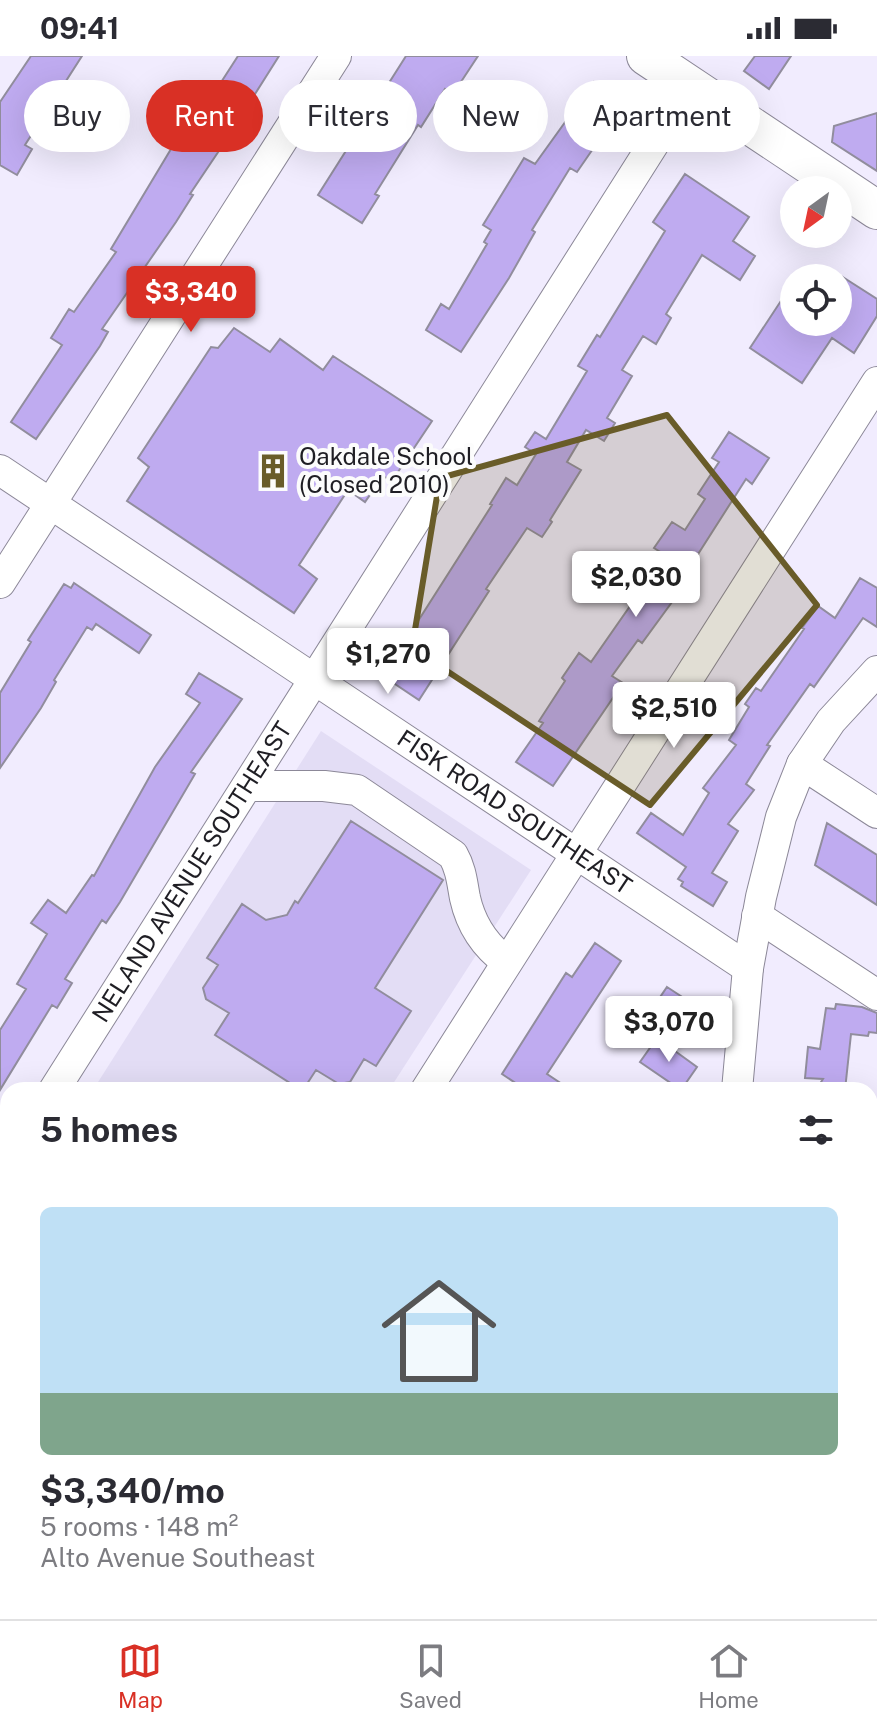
<!DOCTYPE html>
<meta charset="utf-8">
<style>
:root{--surface:#fff;--page:#f2f2f3;--text:#2b2b33;--muted:#7c7c81;--line:#e1e1e2;--accent:#d93025}
body{margin:0;font-family:"Public Sans",sans-serif;background:var(--page);color:var(--text);height:100vh;display:flex;flex-direction:column;font-size:30px;white-space:nowrap}
*{box-sizing:border-box;margin:0}
p{font-size:26px;color:var(--muted)}
.icon{flex:none;width:44px;height:44px;fill:none;stroke:currentColor;stroke-width:2;stroke-linecap:round;stroke-linejoin:round}
.map{position:relative;flex:1;overflow:hidden}
.details{position:absolute;left:0px;top:1026px;width:878px;height:538px;display:flex;flex-direction:column;background:var(--surface);border-radius:24px 24px 0 0;box-shadow:0 8px 32px #0002}
.details>*{flex:none}
.hud{position:absolute;left:24px;top:24px;width:830px;height:72px;display:flex;gap:16px}
.needle{width:52px;rotate:213deg}
.fabs{position:absolute;left:780px;top:120px;display:grid;gap:16px}
.fabs a{display:grid;place-items:center;width:72px;height:72px;border-radius:50%;background:var(--surface);box-shadow:0 8px 32px #0002;font-size:40px}
.price{position:absolute;translate:-50% -68px;padding:0 18px;border-radius:8px;background:#fff;color:#222;font-size:26px;line-height:52px;filter:drop-shadow(0 2px 4px #0008)}
.price::after{content:'';position:absolute;left:50%;top:48px;width:24px;height:18px;margin-left:-12px;background:inherit;clip-path:polygon(0 0,100% 0,50% 100%)}
.price.current{background:var(--accent);color:#fff}
ul{padding:0;list-style:none}
li{display:grid;align-content:center;gap:16px;height:424px;padding:0 40px}
li+li{border-top:2px solid var(--line)}
li span{display:grid;place-items:center;height:248px;border-radius:12px;color:#555}
li>.icon{margin-inline-start:auto}
span .icon{width:144px;height:144px;fill:#fffc;stroke-width:1}
li b{font-size:34px}
h2{display:flex;justify-content:space-between;align-items:center;height:96px;padding:0 40px;font-size:34px}
.chip{padding:0 28px;border-radius:36px;background:var(--surface);box-shadow:0 8px 32px #0002;font-size:28px;line-height:72px}
.chip.current{background:var(--accent);color:#fff}
.status{display:flex;justify-content:space-between;align-items:center;height:56px;padding:0 40px;background:var(--surface);direction:ltr}
.status svg{height:22px;fill:currentColor}
.dock{display:flex;justify-content:space-around;align-items:center;height:112px;border-top:2px solid var(--line);background:var(--surface);font-size:22px;color:var(--muted)}
.dock a{display:grid;justify-items:center;gap:4px}
.dock .current{color:var(--accent)}
.map>svg:first-child{display:block}
.built{fill:#e3ddf5}
.building{fill:#bfabf0;stroke:#918d9d;stroke-width:2}
.lines{fill:none;stroke-linecap:round;stroke-linejoin:round}
.minor-casing{stroke:#8c8898;stroke-width:32}
.major-casing{stroke:#8c8898;stroke-width:40}
.minor{stroke:#fff;stroke-width:30}
.major{stroke:#fff;stroke-width:38}
.marked{fill:#695c29;fill-opacity:0.2;stroke:#695c29;stroke-width:6;stroke-linejoin:round}
.labels{text-anchor:middle;stroke-width:8;stroke-linejoin:round;paint-order:stroke}
.poi-label{font-size:24px;fill:#1f1e24;stroke:#fcfcfc;text-anchor:start}
.street-label{font-size:24px;fill:#1f1e24;stroke:#fcfcfc}
</style>
<div class="status"><b>09:41</b><svg viewBox="0 0 49 12"><path d="M0 12V9h3v3zM5 12V6h3v6zM10 12V3h3v9zM15 12V0h3v12zM26 1h20v11H26zM47 4h2v5h-2z"/></svg></div>
<div class="map">
<svg width="877" height="1563" viewBox="0 0 877 1563">
<rect width="100%" height="100%" fill="#f1ecfe"/>
<path class="built" d="M321,675l210,139 -142,220h-296z"/>
<path class="building" d="M31,0h51l-57,89 7,4 -15,26 -17,-10v-63z
M238,0h41l-31,49 6,4 -9,15 -6,-3 -49,73 3,1 -17,27 -74,107 6,3 -8,14 -64,93 -25,-17 51,-77 -11,-7 18,-29 5,3 42,-60 -5,-3 63,-105 -11,-8 14,-20 10,6 23,-39 8,4z
M406,0h72l-25,38 -8,-5 -24,38 -3,-2 -43,69 4,2 -17,27 -44,-28z
M755,0h36l-22,33 -25,-18z
M594,26l25,18 -27,39 5,4 -20,29 -7,-4 -38,62 3,2 -26,46 -48,74 -35,-22 15,-26 8,5 38,-65 -3,-2 7,-12 -8,-5 41,-67 11,6z
M877,57v58l-45,-29 2,-16z
M685,118l64,43 -16,24 22,15 -15,24 -38,-25 -36,59 5,4 -15,26 -13,-8 -21,34 10,6 -25,42 8,5 -11,18 -18,-11 -19,32 14,8 -31,50 2,2 -10,15 -15,-9 -41,61 3,2 -70,109 -36,-24 109,-171 -2,-1 16,-26 11,7 19,-31 -11,-7 10,-15 11,7 41,-68 -9,-5 19,-31 3,2 65,-106 -12,-9z
M838,218l39,25v17l-23,37 -22,-15 -30,45 -52,-35 44,-67v41h44z
M234,272l36,24 10,-13 43,31 10,-14 99,65 -40,60 -9,-5 -18,26 -17,-12 -49,75 18,14 -23,34 -167,-112 22,-34 -11,-9 73,-111 7,1z
M729,376l40,26 -17,26 -6,-5 -67,105 4,3 -41,56 -4,-3 -26,36 11,7 -70,103 -37,-24 27,-39 -4,-2 26,-40 -3,-3 17,-25 12,9 46,-66 -3,-2 28,-41 -8,-5 18,-26 13,8 20,-31 -7,-5 21,-32 -7,-4z
M860,522l17,10v39l-14,-9 -49,69 -4,-3 -43,61 3,1 -24,38 8,6 -26,34 10,7 -26,42 15,9 -14,24 -32,-20 2,-4 -5,-3 8,-12 -49,-34 14,-20 32,22 26,-42 -6,-5 33,-43 -7,-5 20,-33 -4,-3 11,-16 5,3 43,-62 -2,-1 16,-22 17,12z
M74,527l77,52 -12,18 -43,-29 -4,6 -5,-3 -33,53 2,2 -15,26 -41,60v-75l31,-51 -3,-2 36,-56 7,4z
M199,617l43,26 -51,73 4,2 -75,128 -14,21 -4,-3 -37,59 7,4 -15,25 -5,-3 -52,85v-60l26,-41 -9,-5 30,-50 -16,-11 17,-23 18,13 26,-38 2,1 61,-109 45,-64 -14,-9z
M351,765l92,59 -68,108 36,23 -35,55 -12,-7 -14,23 -11,2 -23,-14 -13,20h-2l-86,-55 14,-22 -23,-14 -3,-11 15,-23 -11,-7 35,-54 24,16 21,-5 8,-14 3,2z
M827,767l50,32v50l-62,-40z
M595,887l26,18 -74,113 24,16h-45l-24,-16 64,-101 6,4z
M667,931l29,19 -17,25 -29,-19z
M836,948l26,3 15,6v20l-8,-1 -1,4 -17,-2 -6,56h-29l7,-11 -18,-1 3,-31 12,2 6,-41 9,1z
M657,982l40,29 -16,23 -41,-28z"/>
<g class="lines">
<g class="minor-casing">
<g id="minor">
<path id="s1" d="M0,414l748,498"/>
<path d="M0,527l336,-527"/>
<path d="M802,708l75,49"/>
<path d="M247,730h77l33,4 96,65c8,14 9,27 12,43 6,27 20,48 42,64"/>
<path d="M757,860l120,79"/>
<path id="s2" d="M54,1034l637,-1005"/>
<path d="M426,1034l451,-708"/>
<path d="M737,1034l11,-122 13,-71 20,-80 21,-53 29,-43 46,-50"/>
<path d="M0,1119l8,-12"/>
<path d="M870,1169l7,4"/>
<path d="M0,1265l8,6"/>
<path d="M870,1434l7,4"/>
<path d="M435,1556l11,7"/>
<path d="M89,1563l5,-7"/>
<path d="M552,1563l2,-7"/>
<path d="M692,1563l1,-7"/>
</g>
</g>
<g class="major-casing">
<path id="major" d="M646,0l231,154"/>
</g>
<use href="#minor" class="minor"/>
<use href="#major" class="major"/>
</g>
<path class="marked" d="M667,359l150,190 -167,200 -238,-157 28,-170z"/>
<defs>
<g id="building-bare" transform="scale(2.76)"><path d="M-4-6H4V6H1V3H-1V6H-4ZM-2.5-4.3h1.7v1.8h-1.7ZM.8-4.3h1.7v1.8H.8ZM-2.5-1h1.7V.8h-1.7ZM.8-1h1.7V.8H.8Z" fill="#695c29" stroke="#fcfcfc" stroke-width="2.5" paint-order="stroke"/></g>
</defs>
<g fill-rule="evenodd">
<use href="#building-bare" x="273" y="415"/>
</g>
<g class="labels">
<g class="poi-label">
<text x="299" y="409">Oakdale School<tspan x="299" dy="28">(Closed 2010)</tspan></text>
</g>
<g class="street-label">
<text dy="8" stroke="none"><textPath href="#s1" startOffset="618">FISK ROAD SOUTHEAST</textPath></text>
<text dy="8" stroke="none"><textPath href="#s2" startOffset="258">NELAND AVENUE SOUTHEAST</textPath></text>
</g>
</g>
</svg>
<div class="fabs">
<a><svg class="needle" viewBox="-14 -14 28 28"><path d="M0-13l5 13h-10z" fill="#e53935"/><path d="M0 13l5-13h-10z" fill="#7c7c81"/></svg></a>
<a><svg class="icon" aria-label="locate" viewBox="0 0 24 24"><circle cx="12" cy="12" r="6"/><path d="M12 2v4M12 18v4M2 12h4M18 12h4"/></svg></a>
</div>
<b class="price current" style="left:191px;top:278px">$3,340</b>
<b class="price" style="left:636px;top:563px">$2,030</b>
<b class="price" style="left:388px;top:640px">$1,270</b>
<b class="price" style="left:674px;top:694px">$2,510</b>
<b class="price" style="left:669px;top:1008px">$3,070</b>
<div class="hud">
<a class="chip">Buy</a>
<a class="chip current">Rent</a>
<a class="chip">Filters</a>
<a class="chip">New</a>
<a class="chip">Apartment</a>
</div>
<section class="details">
<h2>5 homes<svg class="icon" aria-label="filters" viewBox="0 0 24 24"><path d="M4 7h16M4 17h16"/><circle cx="9" cy="7" r="2"/><circle cx="15" cy="17" r="2"/></svg></h2>
<ul>
<li><span style="background:linear-gradient(#bfe0f5 75%,#7fa58c 0)"><svg class="icon" aria-label="home" viewBox="0 0 24 24"><path d="M3 11l9-7 9 7M6 9v11h12V9"/></svg></span><div><b>$3,340/mo</b><p>5 rooms · 148 m²</p><p>Alto Avenue Southeast</p></div></li>
</ul>
</section>
</div>
<nav class="dock">
<a class="current"><svg class="icon" aria-label="map" viewBox="0 0 24 24"><path d="M3 6l6-2 6 2 6-2v14l-6 2-6-2-6 2zM9 4v14M15 6v14"/></svg>Map</a>
<a><svg class="icon" aria-label="saved" viewBox="0 0 24 24"><path d="M7 4h10v16l-5-4-5 4z"/></svg>Saved</a>
<a><svg class="icon" aria-label="home" viewBox="0 0 24 24"><path d="M3 11l9-7 9 7M6 9v11h12V9"/></svg>Home</a>
</nav>
